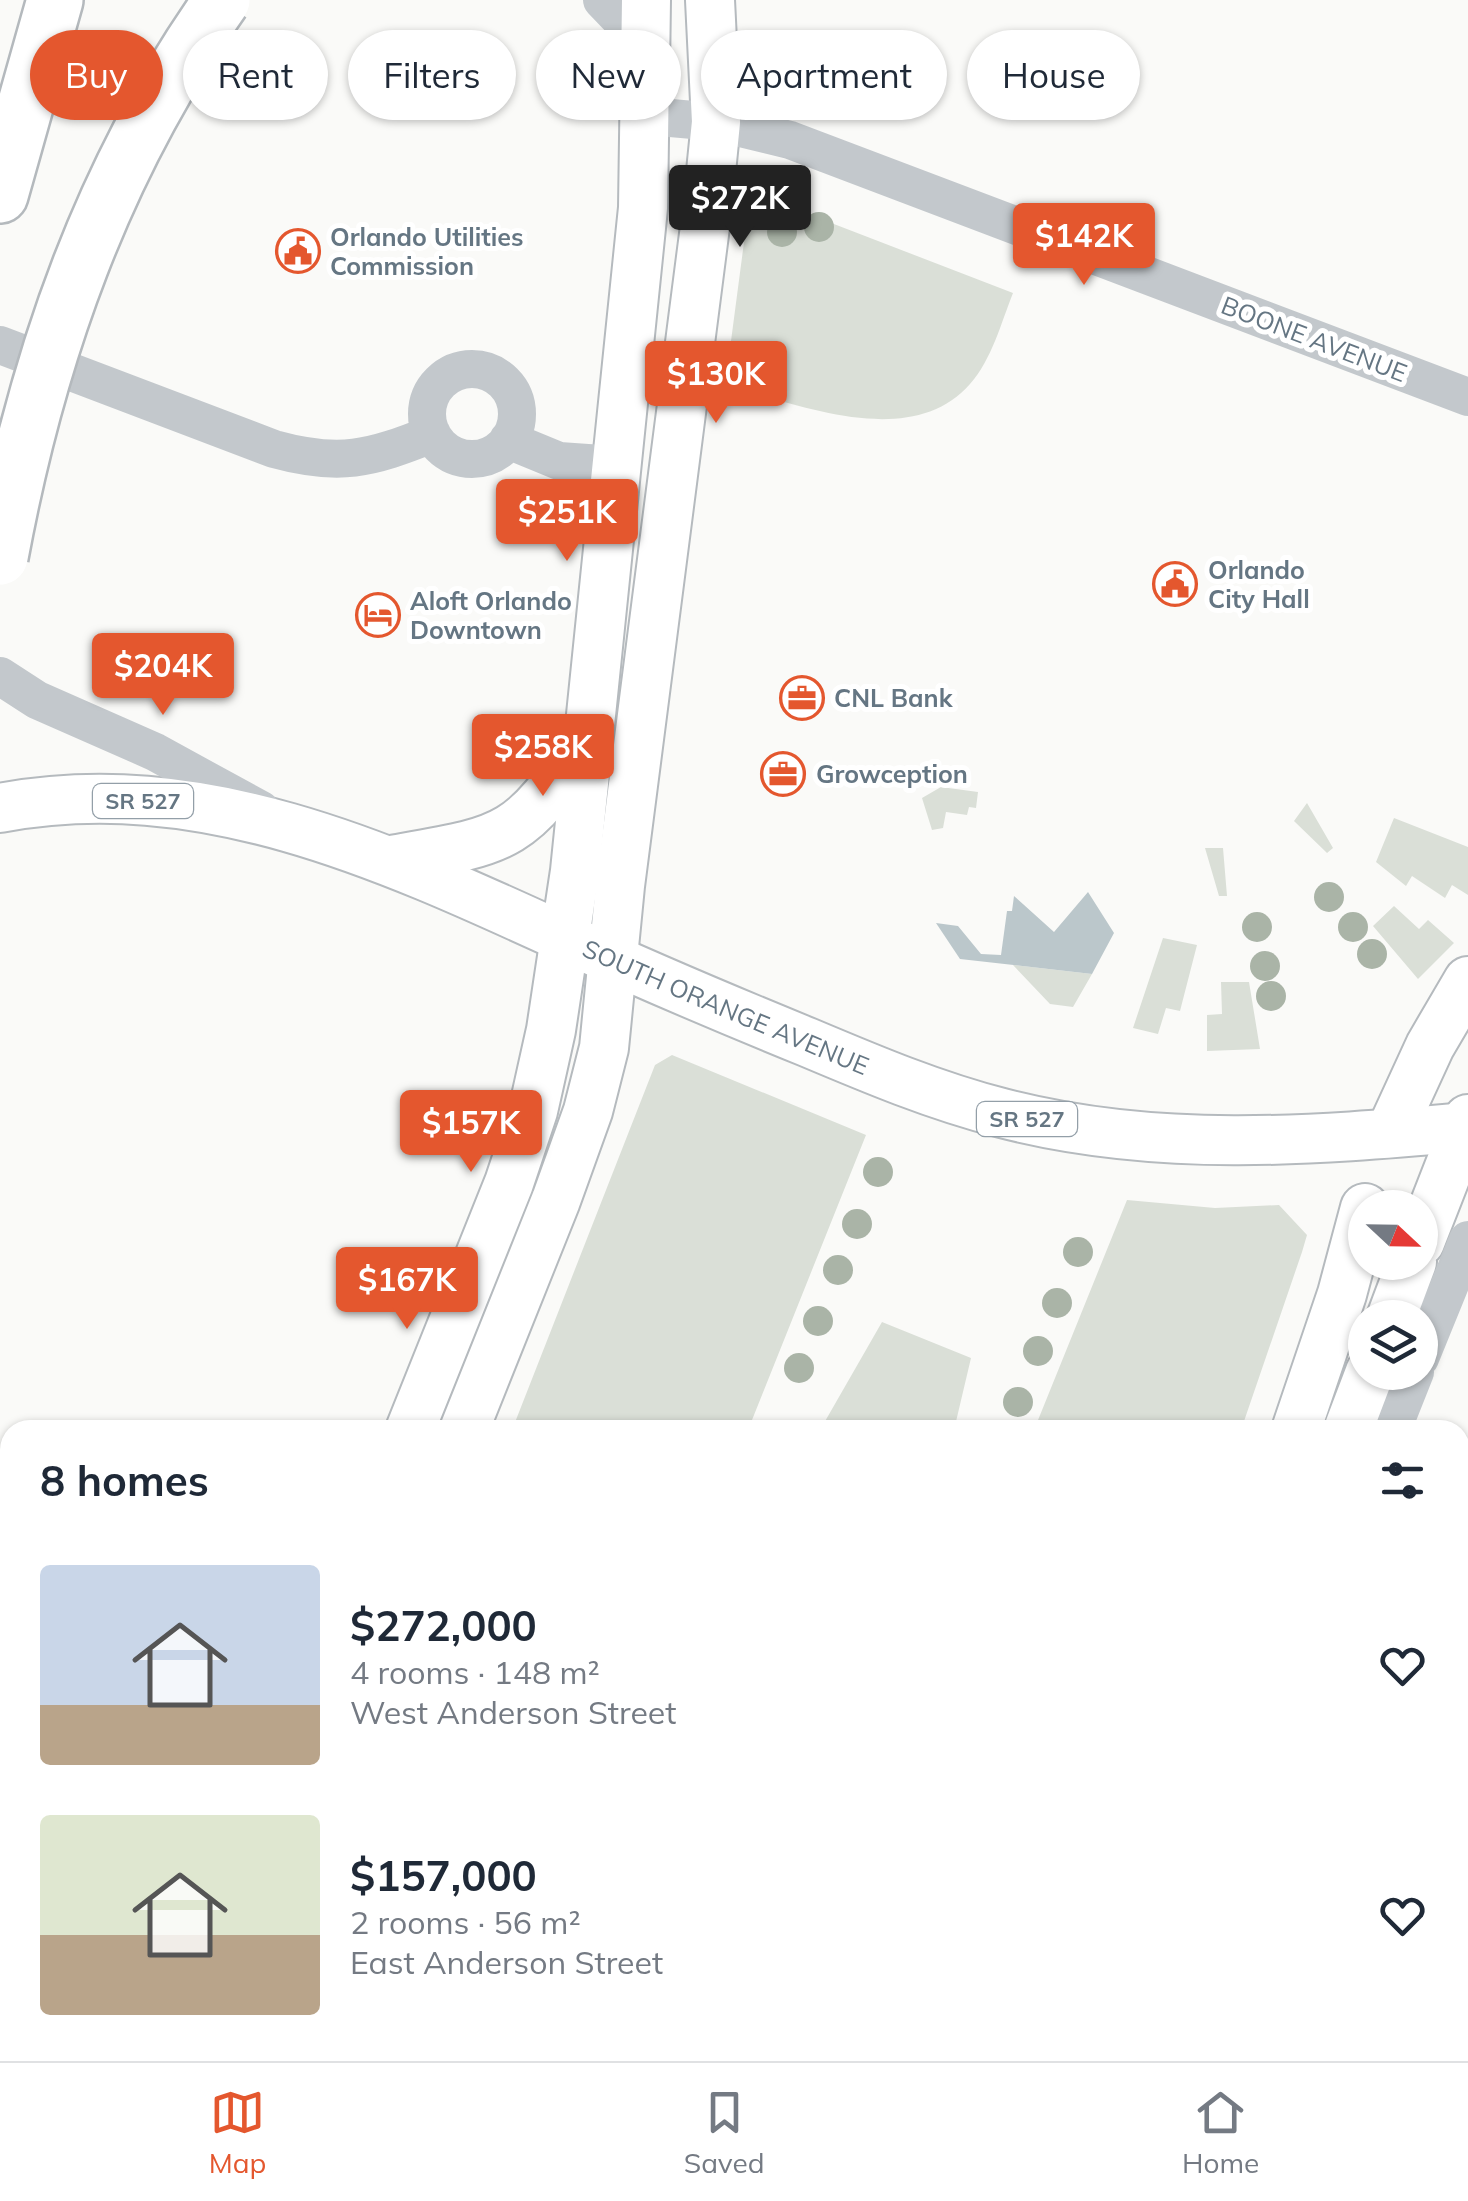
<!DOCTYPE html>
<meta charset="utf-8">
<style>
:root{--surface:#fff;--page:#f6f6f7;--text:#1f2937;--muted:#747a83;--line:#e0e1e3;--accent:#e4572e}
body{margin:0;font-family:Mulish,sans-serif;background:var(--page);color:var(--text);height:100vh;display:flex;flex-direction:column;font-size:38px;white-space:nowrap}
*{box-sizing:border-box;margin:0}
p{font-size:32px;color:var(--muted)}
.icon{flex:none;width:55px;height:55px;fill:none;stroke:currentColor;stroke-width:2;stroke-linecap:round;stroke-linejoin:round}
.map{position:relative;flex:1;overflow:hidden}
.details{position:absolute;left:0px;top:1420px;width:1470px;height:642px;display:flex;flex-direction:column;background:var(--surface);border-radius:30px 30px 0 0;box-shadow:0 2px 8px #0004}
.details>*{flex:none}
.hud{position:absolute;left:30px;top:30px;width:1410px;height:90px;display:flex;gap:20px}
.needle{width:65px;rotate:112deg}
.tools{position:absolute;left:1348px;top:1190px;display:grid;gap:20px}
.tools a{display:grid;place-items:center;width:90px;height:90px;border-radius:50%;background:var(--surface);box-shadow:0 2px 8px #0004;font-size:50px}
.price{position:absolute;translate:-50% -85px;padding:0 22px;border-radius:10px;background:var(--accent);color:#fff;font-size:32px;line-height:65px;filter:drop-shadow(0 2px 5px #0008)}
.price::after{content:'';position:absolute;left:50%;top:60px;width:30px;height:22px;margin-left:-15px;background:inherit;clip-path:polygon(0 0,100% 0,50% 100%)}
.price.selected{background:#222;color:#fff}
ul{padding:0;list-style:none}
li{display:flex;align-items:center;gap:30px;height:250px;padding:0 40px}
li span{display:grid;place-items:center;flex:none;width:280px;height:200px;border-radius:10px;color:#555}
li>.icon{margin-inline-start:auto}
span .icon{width:120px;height:120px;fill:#fffc;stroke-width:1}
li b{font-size:42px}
h2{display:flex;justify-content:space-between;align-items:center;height:120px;padding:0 40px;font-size:42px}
.tag{padding:0 35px;border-radius:45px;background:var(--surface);box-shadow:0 2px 8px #0004;font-size:35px;line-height:90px}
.tag.selected{background:var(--accent);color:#fff}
.menu{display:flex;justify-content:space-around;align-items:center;height:140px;border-top:2px solid var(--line);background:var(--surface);font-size:28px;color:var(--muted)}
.menu a{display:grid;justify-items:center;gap:5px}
.menu .selected{color:var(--accent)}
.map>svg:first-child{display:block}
.green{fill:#dadfd7}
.water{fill:#bbc7cb}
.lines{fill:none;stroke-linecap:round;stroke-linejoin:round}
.major-casing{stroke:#b5babe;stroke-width:52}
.highway-casing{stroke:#b4b9bd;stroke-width:60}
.minor{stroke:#c3c8cc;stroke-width:38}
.major{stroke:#fff;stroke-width:48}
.highway{stroke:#fff;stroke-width:55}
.highway-bridge-casing{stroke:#b4b9bd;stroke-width:60;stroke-linecap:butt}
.highway-bridge{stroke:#fff;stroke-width:55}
.tree{fill:#aab4a7}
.labels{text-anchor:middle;stroke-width:10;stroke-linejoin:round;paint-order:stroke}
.shield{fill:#fff;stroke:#939fa8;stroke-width:2.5}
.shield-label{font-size:22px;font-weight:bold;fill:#657683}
.poi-label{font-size:25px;font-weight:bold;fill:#657683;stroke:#fff;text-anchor:start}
.street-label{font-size:25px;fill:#657683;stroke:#fff}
</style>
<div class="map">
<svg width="1468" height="2061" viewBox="0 0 1468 2061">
<rect width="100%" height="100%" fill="#fafaf8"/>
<path class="green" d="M769,199l244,94c-12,30 -21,66 -43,91 -55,63 -158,26 -227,6l4,-20 -15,-18 -1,-11 15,-114 14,-25z
M941,787l37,5 -2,16 -7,-1 -2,8 -21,-3 -3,16 -11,2 -10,-32z
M1307,803l26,45 -6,5 -33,-32z
M1394,818l74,29v48l-16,-10 -7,13 -33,-22 -6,10 -30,-24z
M1205,848h18l4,48h-8z
M1394,906l25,23 9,-9 26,23 -36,36 -45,-53z
M1163,938l34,7 -17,66 -14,-3 -8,26 -25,-6z
M1013,965l79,9 -19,33 -23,-3z
M1221,982h28l11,67 -53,2v-36l15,-1z
M672,1055l194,80 -118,295h-236l143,-365z
M1127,1200l88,8 64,-3 28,30 -5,17 -61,178h-207z
M882,1322l89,36 -17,72h-134z"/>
<path class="water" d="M1088,892l26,41 -22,41 -132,-15 -24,-36 22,3 23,28 20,1 6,-44h5l2,-15 40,36z"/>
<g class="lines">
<g class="major-casing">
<g id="major">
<path id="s1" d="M0,808c202,-38 388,49 567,131 79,36 159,70 240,103 64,27 128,54 195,71 154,40 309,28 466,14"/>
<path d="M391,860c115,-20 129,-19 194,-119"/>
<path d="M1390,1133l40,-87 38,-65"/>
<path d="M1420,1242l48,-123"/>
<path d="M1391,1318l21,-56"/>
<path d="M410,1430l99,-247 24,-72 18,-81 24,-159 68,-663 3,-208"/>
<path d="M464,1430l92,-230 32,-89 16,-63 16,-162 87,-675 9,-89 -6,-122"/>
<path d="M1296,1430l46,-136 23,-86"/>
<path d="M1348,1430l22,-58"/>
<path d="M149,2061l4,-9"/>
<path d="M203,2061l4,-9"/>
<path d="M1095,2061l5,-9"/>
</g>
</g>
<g class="highway-casing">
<path id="highway" d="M0,195l55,-195"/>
</g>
<path class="minor" d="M602,0l46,48
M648,116l68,6 74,18 678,257
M0,345l274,104c65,18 96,10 158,-15
M427 414a45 45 0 1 1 90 0a45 45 0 1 1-90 0Z
M508,440l51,21 57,4
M0,676l37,24 118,52 106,58
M1420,1358l48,-118
M1392,1430l23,-58
M0,1490l10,4
M0,1600l10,-26
M1460,1823l8,3
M0,1885l10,-25
M1460,1928l8,3
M0,1936l10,4
M1460,2041l8,3
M1404,2052l22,9
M19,2061l3,-9"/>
<use href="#major" class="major"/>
<use href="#highway" class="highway"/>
<g class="highway-bridge-casing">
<path id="highway-bridge" d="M0,557c37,-200 103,-390 222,-557"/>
</g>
<use href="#highway-bridge" class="highway-bridge"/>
</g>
<g class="tree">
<circle cx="819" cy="227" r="15"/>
<circle cx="782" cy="232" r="15"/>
<circle cx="1329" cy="897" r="15"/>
<circle cx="1257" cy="927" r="15"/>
<circle cx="1353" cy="927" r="15"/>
<circle cx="1372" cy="954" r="15"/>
<circle cx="1265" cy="966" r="15"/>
<circle cx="1271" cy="996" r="15"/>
<circle cx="878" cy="1172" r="15"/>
<circle cx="857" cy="1224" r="15"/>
<circle cx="1078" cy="1252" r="15"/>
<circle cx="838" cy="1270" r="15"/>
<circle cx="1057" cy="1303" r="15"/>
<circle cx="818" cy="1321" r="15"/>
<circle cx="1038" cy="1351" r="15"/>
<circle cx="799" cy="1368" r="15"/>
<circle cx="1018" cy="1402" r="15"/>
</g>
<defs>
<g id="civic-ring" transform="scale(2.25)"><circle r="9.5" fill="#fff" stroke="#e4572e" stroke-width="1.5"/><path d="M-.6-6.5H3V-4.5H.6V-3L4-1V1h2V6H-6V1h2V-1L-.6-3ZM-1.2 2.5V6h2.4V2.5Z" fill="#e4572e"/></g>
<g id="hotel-ring" transform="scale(2.25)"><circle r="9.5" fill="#fff" stroke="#e4572e" stroke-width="1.5"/><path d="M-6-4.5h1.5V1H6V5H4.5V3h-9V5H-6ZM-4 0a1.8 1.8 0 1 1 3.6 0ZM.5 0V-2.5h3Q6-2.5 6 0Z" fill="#e4572e"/></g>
<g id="office-ring" transform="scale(2.25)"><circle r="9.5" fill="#fff" stroke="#e4572e" stroke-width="1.5"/><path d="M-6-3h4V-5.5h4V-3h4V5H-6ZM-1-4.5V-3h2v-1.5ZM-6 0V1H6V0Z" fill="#e4572e"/></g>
</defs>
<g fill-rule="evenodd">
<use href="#civic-ring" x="298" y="251"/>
<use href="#civic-ring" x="1175" y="584"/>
<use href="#hotel-ring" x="378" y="615"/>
<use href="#office-ring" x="802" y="698"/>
<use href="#office-ring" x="783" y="774"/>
</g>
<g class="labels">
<g class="shield">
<rect x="93" y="784" width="100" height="34" rx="8"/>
<rect x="977" y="1102" width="100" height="34" rx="8"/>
</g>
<g class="shield-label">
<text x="143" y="809">SR 527</text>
<text x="1027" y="1127">SR 527</text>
</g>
<g class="poi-label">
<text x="330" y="246">Orlando Utilities<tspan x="330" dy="29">Commission</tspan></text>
<text x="1208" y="579">Orlando<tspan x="1208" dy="29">City Hall</tspan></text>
<text x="410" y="610">Aloft Orlando<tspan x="410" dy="29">Downtown</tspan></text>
<text x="834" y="707">CNL Bank</text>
<text x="816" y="783">Growception</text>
</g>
<g class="street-label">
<text transform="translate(1314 339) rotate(21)" y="9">BOONE AVENUE</text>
<text dy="9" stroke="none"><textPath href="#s1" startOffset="765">SOUTH ORANGE AVENUE</textPath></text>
</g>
</g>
</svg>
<div class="tools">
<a><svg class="needle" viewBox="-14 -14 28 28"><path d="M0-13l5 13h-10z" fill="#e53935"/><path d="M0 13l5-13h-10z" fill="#747a83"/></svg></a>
<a><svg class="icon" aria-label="layers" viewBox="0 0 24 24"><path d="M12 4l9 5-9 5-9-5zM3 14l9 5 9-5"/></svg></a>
</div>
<b class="price selected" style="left:740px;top:250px">$272K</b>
<b class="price" style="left:1084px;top:288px">$142K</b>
<b class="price" style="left:716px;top:426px">$130K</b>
<b class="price" style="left:567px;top:564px">$251K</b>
<b class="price" style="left:163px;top:718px">$204K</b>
<b class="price" style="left:543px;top:799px">$258K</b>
<b class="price" style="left:471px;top:1175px">$157K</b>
<b class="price" style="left:407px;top:1332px">$167K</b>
<div class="hud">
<a class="tag selected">Buy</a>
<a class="tag">Rent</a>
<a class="tag">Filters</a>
<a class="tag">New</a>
<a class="tag">Apartment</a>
<a class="tag">House</a>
</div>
<section class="details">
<h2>8 homes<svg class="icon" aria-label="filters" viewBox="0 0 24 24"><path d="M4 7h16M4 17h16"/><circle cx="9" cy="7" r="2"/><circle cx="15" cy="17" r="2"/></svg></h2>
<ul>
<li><span style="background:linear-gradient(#c9d6e8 70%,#b9a48a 0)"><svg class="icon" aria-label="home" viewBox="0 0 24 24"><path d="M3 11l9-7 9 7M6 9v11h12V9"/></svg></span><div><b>$272,000</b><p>4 rooms · 148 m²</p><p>West Anderson Street</p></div><svg class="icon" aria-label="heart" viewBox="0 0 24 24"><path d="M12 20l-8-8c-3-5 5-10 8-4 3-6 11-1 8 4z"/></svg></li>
<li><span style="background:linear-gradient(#dfe7d0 60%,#b9a48a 0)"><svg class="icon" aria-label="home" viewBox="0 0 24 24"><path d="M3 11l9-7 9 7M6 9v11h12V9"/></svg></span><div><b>$157,000</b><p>2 rooms · 56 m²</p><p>East Anderson Street</p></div><svg class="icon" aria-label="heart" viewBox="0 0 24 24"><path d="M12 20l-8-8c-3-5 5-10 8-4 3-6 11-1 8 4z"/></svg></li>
</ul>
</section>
</div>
<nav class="menu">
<a class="selected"><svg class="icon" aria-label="map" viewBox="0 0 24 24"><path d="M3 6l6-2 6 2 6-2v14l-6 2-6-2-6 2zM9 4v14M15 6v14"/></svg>Map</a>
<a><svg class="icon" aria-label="saved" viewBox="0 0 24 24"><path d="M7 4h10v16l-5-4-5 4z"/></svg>Saved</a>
<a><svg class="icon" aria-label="home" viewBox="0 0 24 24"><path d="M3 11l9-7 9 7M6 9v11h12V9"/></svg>Home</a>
</nav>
